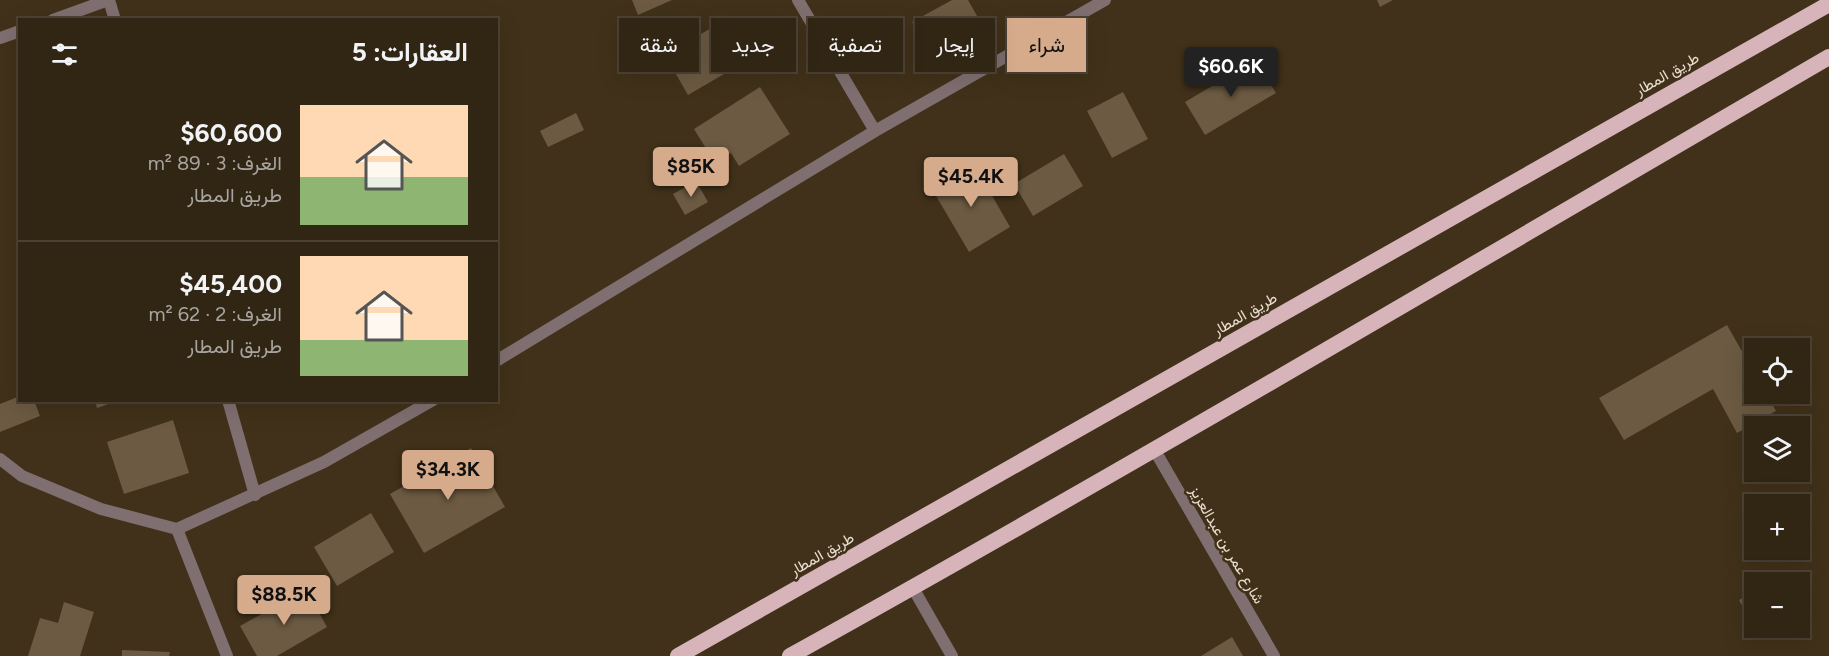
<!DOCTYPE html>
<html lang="ar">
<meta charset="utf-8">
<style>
:root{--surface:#312514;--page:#3d3122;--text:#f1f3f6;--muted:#a8a5a0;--line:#4c4234;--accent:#d6ab8b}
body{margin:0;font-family:Figtree,Vazirmatn,sans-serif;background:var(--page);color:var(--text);direction:rtl;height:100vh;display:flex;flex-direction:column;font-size:22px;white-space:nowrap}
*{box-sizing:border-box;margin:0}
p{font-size:20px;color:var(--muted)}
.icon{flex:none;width:33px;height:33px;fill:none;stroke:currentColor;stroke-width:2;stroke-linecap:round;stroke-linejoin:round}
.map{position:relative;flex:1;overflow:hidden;direction:ltr}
.side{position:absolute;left:18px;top:18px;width:480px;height:384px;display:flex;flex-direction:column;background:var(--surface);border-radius:0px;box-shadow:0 6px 24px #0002,0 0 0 2px var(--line);direction:rtl}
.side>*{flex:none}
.banner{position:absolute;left:516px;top:18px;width:570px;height:54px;direction:rtl;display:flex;gap:12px}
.fabs{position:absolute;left:1744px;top:338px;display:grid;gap:12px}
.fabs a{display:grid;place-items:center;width:66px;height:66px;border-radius:0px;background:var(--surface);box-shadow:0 6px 24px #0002,0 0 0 2px var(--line);font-size:30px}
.price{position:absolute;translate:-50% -51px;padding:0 14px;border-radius:6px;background:var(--accent);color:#111;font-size:20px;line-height:39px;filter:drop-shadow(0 2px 3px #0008)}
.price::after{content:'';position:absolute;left:50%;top:36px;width:18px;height:14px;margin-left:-9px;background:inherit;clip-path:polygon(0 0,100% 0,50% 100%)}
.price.selected{background:#222;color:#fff}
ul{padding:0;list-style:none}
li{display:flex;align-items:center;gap:18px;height:150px;padding:0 30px}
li+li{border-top:2px solid var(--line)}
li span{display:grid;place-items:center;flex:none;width:168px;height:120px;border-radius:0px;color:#555}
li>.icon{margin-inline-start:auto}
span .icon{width:72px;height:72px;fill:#fffc;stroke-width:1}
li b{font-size:26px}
h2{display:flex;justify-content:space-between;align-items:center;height:72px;padding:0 30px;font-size:26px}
.chip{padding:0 21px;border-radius:0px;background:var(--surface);box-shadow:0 6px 24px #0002,0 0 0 2px var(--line);font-size:21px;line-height:54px}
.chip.selected{background:var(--accent);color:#111}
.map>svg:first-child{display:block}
.building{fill:#6c5a42}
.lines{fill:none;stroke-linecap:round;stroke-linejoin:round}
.minor{stroke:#7f6f71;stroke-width:12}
.trunk{stroke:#d6b4b9;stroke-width:16}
.labels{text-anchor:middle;stroke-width:5;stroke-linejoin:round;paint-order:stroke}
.street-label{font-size:15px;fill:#e9dfd1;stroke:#41311a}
</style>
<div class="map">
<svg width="1829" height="656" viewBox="0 0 1829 656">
<rect width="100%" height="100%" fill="#41311a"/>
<path class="building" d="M632,0h40l-34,15z
M952,0h16l21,37 -52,30 -25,-45z
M1377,0h16l-13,7z
M713,27l23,40 -48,28 -23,-40z
M1256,60l20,33 -71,42 -20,-33z
M760,87l30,47 -51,32 -8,-13 -16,10 -21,-34z
M1123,92l25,47 -36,19 -25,-47z
M576,113l8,17 -36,17 -8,-16z
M1064,154l19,32 -50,30 -19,-32z
M974,164l36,63 -41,25 -37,-63z
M696,181l12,21 -23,13 -12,-21z
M1727,325l28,49v19h11l10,18 -39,22 -24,-44 -89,51 -25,-42z
M20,396v4h14l6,16 -40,16v-28z
M95,400h22v1l-20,7z
M173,420l16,53 -65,21 -17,-52z
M471,448l34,59 -81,46 -34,-59z
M371,513l23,39 -57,34 -23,-39z
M306,589l21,38 -50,29h-20l-17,-30z
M1755,591v36h14l-12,6 -18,-33z
M64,602l30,10 -14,44h-52l12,-38 18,5z
M1232,637l11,19h-42z
M122,650l48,2 -1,4h-47z"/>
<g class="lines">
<path class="minor" d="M109,0l6,20
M798,0l77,131
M53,20l55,-20
M0,38l20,-7
M496,361l379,-230 230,-131
M228,400l27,95
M1154,449l120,207
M0,459l22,17 79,33 76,20 147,-67 109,-62
M177,529l50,127
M913,588l39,68"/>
<path class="trunk" d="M678,656l1151,-652
M790,656c349,-194 693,-398 1039,-599"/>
</g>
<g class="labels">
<g class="street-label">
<text transform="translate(1667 74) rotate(-30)" y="5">طريق المطار</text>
<text transform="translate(1245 314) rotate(-30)" y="5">طريق المطار</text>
<text transform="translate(1227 545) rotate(60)" y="5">شارع عمر بن عبدالعزيز</text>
<text transform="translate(822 554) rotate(-30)" y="5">طريق المطار</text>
</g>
</g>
</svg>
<div class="fabs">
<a><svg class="icon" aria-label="locate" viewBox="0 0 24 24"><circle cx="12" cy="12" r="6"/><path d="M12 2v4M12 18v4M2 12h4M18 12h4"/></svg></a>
<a><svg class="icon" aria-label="layers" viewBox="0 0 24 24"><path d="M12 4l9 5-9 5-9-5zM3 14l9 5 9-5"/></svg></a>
<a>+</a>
<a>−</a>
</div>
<b class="price selected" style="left:1231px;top:98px">$60.6K</b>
<b class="price" style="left:691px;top:198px">$85K</b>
<b class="price" style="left:971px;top:208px">$45.4K</b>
<b class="price" style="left:448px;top:501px">$34.3K</b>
<b class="price" style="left:284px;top:626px">$88.5K</b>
<div class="banner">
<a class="chip selected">شراء</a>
<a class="chip">إيجار</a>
<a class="chip">تصفية</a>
<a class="chip">جديد</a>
<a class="chip">شقة</a>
</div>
<section class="side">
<h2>العقارات: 5<svg class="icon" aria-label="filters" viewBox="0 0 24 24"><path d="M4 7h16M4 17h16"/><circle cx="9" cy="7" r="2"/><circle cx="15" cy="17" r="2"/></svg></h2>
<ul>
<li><span style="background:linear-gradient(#ffd9b3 60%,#8fb573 0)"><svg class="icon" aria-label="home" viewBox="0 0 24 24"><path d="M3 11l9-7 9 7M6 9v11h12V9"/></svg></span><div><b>$60,600</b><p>الغرف: 3 · 89 m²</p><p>طريق المطار</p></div></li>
<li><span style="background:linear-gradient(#ffd9b3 70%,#8fb573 0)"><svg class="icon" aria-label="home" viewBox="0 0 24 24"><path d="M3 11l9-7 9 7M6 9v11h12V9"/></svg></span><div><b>$45,400</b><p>الغرف: 2 · 62 m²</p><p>طريق المطار</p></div></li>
</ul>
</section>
</div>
